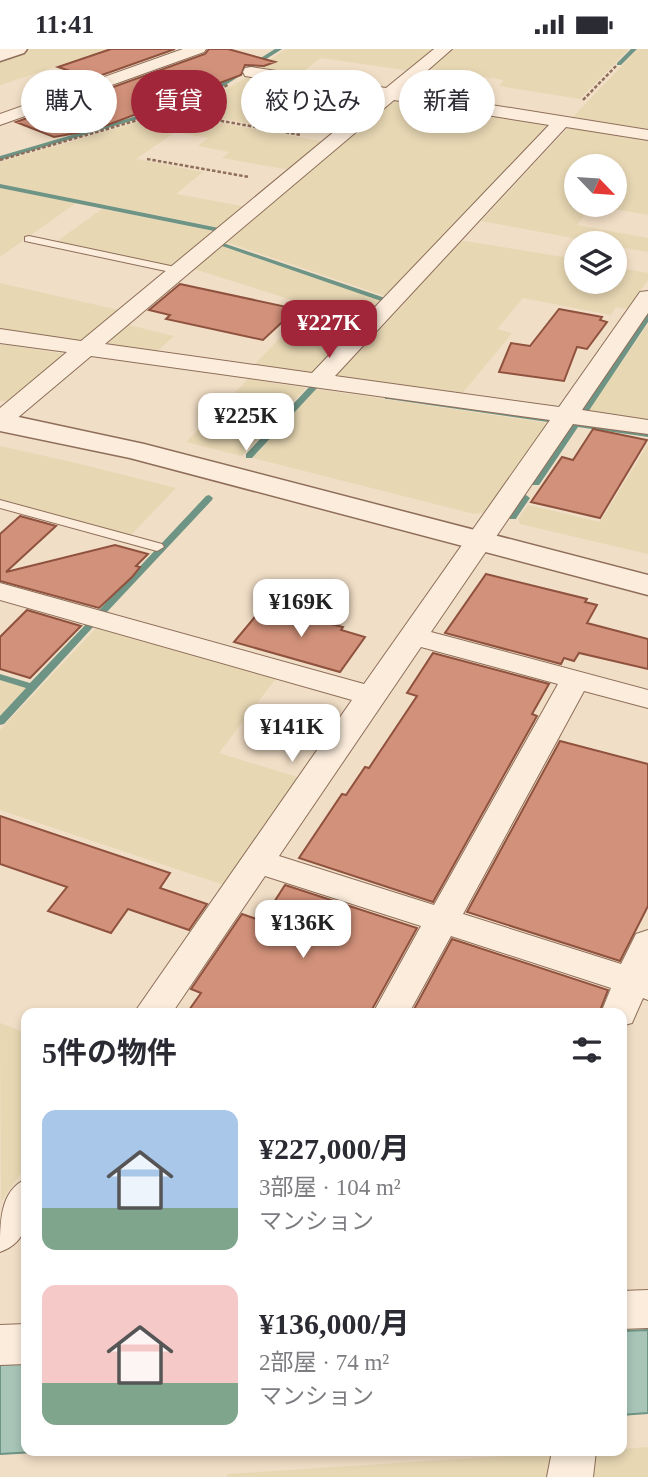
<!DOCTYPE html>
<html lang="ja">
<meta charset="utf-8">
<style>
:root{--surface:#fff;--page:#f2f2f3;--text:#2b2b33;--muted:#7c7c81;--accent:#a1263a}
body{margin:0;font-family:"Times New Roman","Noto Sans JP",serif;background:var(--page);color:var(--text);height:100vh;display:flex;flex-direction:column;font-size:26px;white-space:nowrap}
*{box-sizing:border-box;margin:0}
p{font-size:23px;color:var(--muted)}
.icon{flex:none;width:38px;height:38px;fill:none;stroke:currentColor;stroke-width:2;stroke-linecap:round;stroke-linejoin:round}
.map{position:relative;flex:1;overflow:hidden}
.details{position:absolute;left:21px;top:959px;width:606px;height:448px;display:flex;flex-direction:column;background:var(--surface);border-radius:14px;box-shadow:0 4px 10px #0003}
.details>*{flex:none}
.hud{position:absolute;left:21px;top:21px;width:607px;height:63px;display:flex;gap:14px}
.needle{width:46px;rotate:115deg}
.tools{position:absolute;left:564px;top:105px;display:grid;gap:14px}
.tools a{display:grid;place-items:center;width:63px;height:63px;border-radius:50%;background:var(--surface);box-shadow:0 4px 10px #0003;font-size:35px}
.price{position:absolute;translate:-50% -60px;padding:0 16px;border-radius:14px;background:#fff;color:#222;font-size:23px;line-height:46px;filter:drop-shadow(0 2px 4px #0008)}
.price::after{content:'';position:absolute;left:50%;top:42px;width:21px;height:16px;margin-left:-10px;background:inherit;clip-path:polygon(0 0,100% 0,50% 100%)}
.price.current{background:var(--accent);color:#fff}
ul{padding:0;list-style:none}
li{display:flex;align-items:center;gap:21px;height:175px;padding:0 21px}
li span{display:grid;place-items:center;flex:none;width:196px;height:140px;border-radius:14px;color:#555}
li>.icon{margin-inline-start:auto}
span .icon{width:84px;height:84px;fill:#fffc;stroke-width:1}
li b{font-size:30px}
h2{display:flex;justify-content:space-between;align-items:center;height:84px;padding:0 21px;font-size:30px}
.tag{padding:0 24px;border-radius:32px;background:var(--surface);box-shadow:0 4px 10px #0003;font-size:24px;line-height:63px}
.tag.current{background:var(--accent);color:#fff}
.status{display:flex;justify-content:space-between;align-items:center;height:49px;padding:0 35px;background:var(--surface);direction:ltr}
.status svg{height:19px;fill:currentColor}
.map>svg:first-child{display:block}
.farmland{fill:#e7d7b3;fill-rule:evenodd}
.water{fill:#a8c5b8;stroke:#6d9484;stroke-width:2}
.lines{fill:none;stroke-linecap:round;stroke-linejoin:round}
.stream{fill:#6d9484;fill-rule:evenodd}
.building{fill:#d2917a;stroke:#8f523e;stroke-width:2}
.service-casing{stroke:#8e6e5a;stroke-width:2}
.minor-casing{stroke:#8e6e5a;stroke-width:2}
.tertiary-casing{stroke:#8e6e5a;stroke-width:3}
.path{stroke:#8e6e5a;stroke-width:2.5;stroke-dasharray:3.5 2;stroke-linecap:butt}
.service{fill:#fbecdb;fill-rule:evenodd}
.minor{fill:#fbecdb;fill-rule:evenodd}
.tertiary{fill:#fbecdb;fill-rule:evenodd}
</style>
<div class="status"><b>11:41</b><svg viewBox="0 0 49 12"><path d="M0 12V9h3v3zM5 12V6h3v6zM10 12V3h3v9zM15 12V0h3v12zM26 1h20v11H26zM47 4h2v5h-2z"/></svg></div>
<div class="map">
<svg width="648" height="1428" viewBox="0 0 648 1428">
<rect width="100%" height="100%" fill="#f1dec6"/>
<path class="farmland" d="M30,0h80l-110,36v-25z
M286,0h151l-26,22 -90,-13 -24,18 -43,-6z
M453,0h176l-49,50 -81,-13 5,-6 -78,-12z
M638,0h10v83l-78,-12z
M249,27l130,21 -28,23 -63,-11 -23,17 -65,-11 -6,3 131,24 -35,28 -68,-12 7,-6 -31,-6 10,-8 -33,-6 -39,27 67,13 -27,22 71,13 -25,21 -222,-44v-22l171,-49 45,-18z
M390,50l163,26 -165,172 -165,-56z
M569,78l79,13v75l-55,-10 -16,20 71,13v14l-34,-6v-3h-14l-119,-22zM576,117h38v39h-38z
M0,139l76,15 -76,54z
M102,160l116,23 -42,36 -120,-26z
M458,191l118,19v23h38v-15l34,6v7l-21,29 -11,-2 -5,8 -88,-17 -26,31 15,4 -51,62 -126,-18 70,-74 -6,-2z
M217,196l170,57 -69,71 -9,2 -58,-7 60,-62 -120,-38z
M0,234l123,28 -38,31 -85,-13z
M125,275l49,12 -20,18 -49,-7 -2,-5z
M648,275v98l-57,-8 -3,-3z
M0,295l72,11 -53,44 -14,2h-5z
M248,330l58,9 -64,68 -56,-14z
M316,340l232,34 -62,89 -12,2 -221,-56z
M648,395v110l-128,-30 -2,-5 10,-14 72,17z
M0,397l76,17 100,25 -45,47 -131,-36z
M98,577l179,51 -58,76 81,25 -76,107 -224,-75v-80z
M0,631l27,8 -27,28z
M0,974l26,10v133l-25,36z
M648,1398v30h-61l4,-26z
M552,1404l-4,24h-321l1,-3z"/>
<path class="water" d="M648,1281v83l-27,2v-84z
M26,1311v91h26l-52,3v-93z"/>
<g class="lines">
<path class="stream" d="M275,0h7l-58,37 -59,25 -165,49v-4l161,-47 59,-25z
M631,0h6l-16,16h-4v-2z
M0,135l219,44 3,2 -3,2 -219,-44z
M219,194h4l168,57 -7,2 -165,-57z
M645,266h3v7l-60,90h-6l-1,-2z
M311,336h6l1,2 -66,71h-6v-4z
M385,346l163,23 4,2 -4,2 -160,-23h-3z
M577,372l4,2 67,10v4l-70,-10 -39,58h-6l-1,-2 39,-57 -1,-2z
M209,446l4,3 -1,2 -106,113h-6l-2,-2 2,-2 106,-113z
M526,446l4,3 -13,19 -1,2h-6l-1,-2 14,-21z
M91,572l5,3 -2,2 -90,98 -4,1v-9l26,-28 -26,-8v-6l30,9 58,-61z"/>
</g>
<path class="building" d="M111,0h64l-149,53 -2,-1 28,-9 -21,-8 39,-13 -12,-4z
M209,0h19l47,13 -11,4 -19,-1 -4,10 -147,55 -40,7 -38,-15 189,-68z
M180,235l116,25 -33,31 -97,-21 4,-4 -21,-5z
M559,260l43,8 -2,3 7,2 -20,27 -10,-2 -13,34 -65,-9 12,-29 19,3z
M593,380l54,11 -47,78 -69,-16 31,-45 11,3z
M20,467l36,10 -50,46 109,-27 33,9 -12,12 4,1 -8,10 -33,31 -99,-27v-47z
M486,525l101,25 -2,3 12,3 -10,18 61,16v30l-69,-16 -5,8 -10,-3 -3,6 -116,-31z
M264,557l79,21 -2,3 24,7 -25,35 -106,-30z
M27,561l54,16 -51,52 -30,-9v-32z
M433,604l116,31 -17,30 5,2 -104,186 -134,-44 43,-64 4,1 19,-28 4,1 48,-72 -10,-3z
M560,692l88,23v142l-28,55 -153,-49z
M0,767l170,57 -10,15 47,16 -18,26 -61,-21 -17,24 -63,-22 19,-24 -67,-23z
M285,836l132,43 -47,85h-183l14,-20 -10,-4 51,-75 20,7z
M452,890l156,51 -9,23h-187z"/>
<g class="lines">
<g class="service-casing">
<path id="service" d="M29,187l151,32 5,3 -5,3 -155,-33v-4z
M0,451l162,44 2,3 -7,4 -157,-43z"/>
</g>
<g class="minor-casing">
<path id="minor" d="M183,0h23l-2,3 -204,73v-11z
M434,0h18l-48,42 244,39v10l-82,-13 -231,249 224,31 81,-115 8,-1v22l-66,97 66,10v14l-75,-10 -142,208 217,58v18l-64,-17 -121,223 158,50 15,-30 12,-4v70l-5,-2 -11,25 -11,3v-13h-20l10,-25 -160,-52 -42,77h-36l48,-87 -156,-50 -93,137h-38l218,-313 -352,-100v-17l364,101 186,-264 -459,-64 -82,69 -9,2v-19l67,-56 -67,-9v-14l81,12 295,-244 -125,-20 -6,-1 -2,-4 2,-4 6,-1 135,21zM394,51l155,25 -237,248 -207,-29zM421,598l137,37 -124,221 -155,-49z
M26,1130c1,30 8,61 -26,73 0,-31 0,-61 26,-73z
M648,1241v38l-27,1v-38z
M26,1275v40l-26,1v-40z
M552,1402h44l-3,26h-46z"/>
</g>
<g class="tertiary-casing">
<path id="tertiary" d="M0,0h27l-3,4 -24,8z
M0,364l144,31 504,131v20l-518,-137 -130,-27z"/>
</g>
<path class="path" d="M583,51l33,-34
M199,68l102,18
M147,110l102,18
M0,111l166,-48 62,-27"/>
<use href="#service" class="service"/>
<use href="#minor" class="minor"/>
<use href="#tertiary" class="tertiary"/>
</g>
</svg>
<div class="tools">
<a><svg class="needle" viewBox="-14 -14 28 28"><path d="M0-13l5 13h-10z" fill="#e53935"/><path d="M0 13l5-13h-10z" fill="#7c7c81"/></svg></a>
<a><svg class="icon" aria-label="layers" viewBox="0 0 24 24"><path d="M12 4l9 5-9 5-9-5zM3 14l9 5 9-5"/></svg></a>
</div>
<b class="price current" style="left:329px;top:311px">¥227K</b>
<b class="price" style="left:246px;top:404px">¥225K</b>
<b class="price" style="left:301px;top:590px">¥169K</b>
<b class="price" style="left:292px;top:715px">¥141K</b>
<b class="price" style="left:303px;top:911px">¥136K</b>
<div class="hud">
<a class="tag">購入</a>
<a class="tag current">賃貸</a>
<a class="tag">絞り込み</a>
<a class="tag">新着</a>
</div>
<section class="details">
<h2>5件の物件<svg class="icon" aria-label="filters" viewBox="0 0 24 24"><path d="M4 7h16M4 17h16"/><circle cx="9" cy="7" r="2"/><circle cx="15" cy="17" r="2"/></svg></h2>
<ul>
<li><span style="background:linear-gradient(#a9c7e8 70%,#7fa58c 0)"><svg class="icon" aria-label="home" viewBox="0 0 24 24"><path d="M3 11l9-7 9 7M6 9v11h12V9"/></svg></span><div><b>¥227,000/月</b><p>3部屋 · 104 m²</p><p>マンション</p></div></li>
<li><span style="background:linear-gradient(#f6c9c9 70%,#7fa58c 0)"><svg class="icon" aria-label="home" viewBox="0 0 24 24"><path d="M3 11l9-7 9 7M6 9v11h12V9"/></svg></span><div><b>¥136,000/月</b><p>2部屋 · 74 m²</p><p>マンション</p></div></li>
</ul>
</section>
</div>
